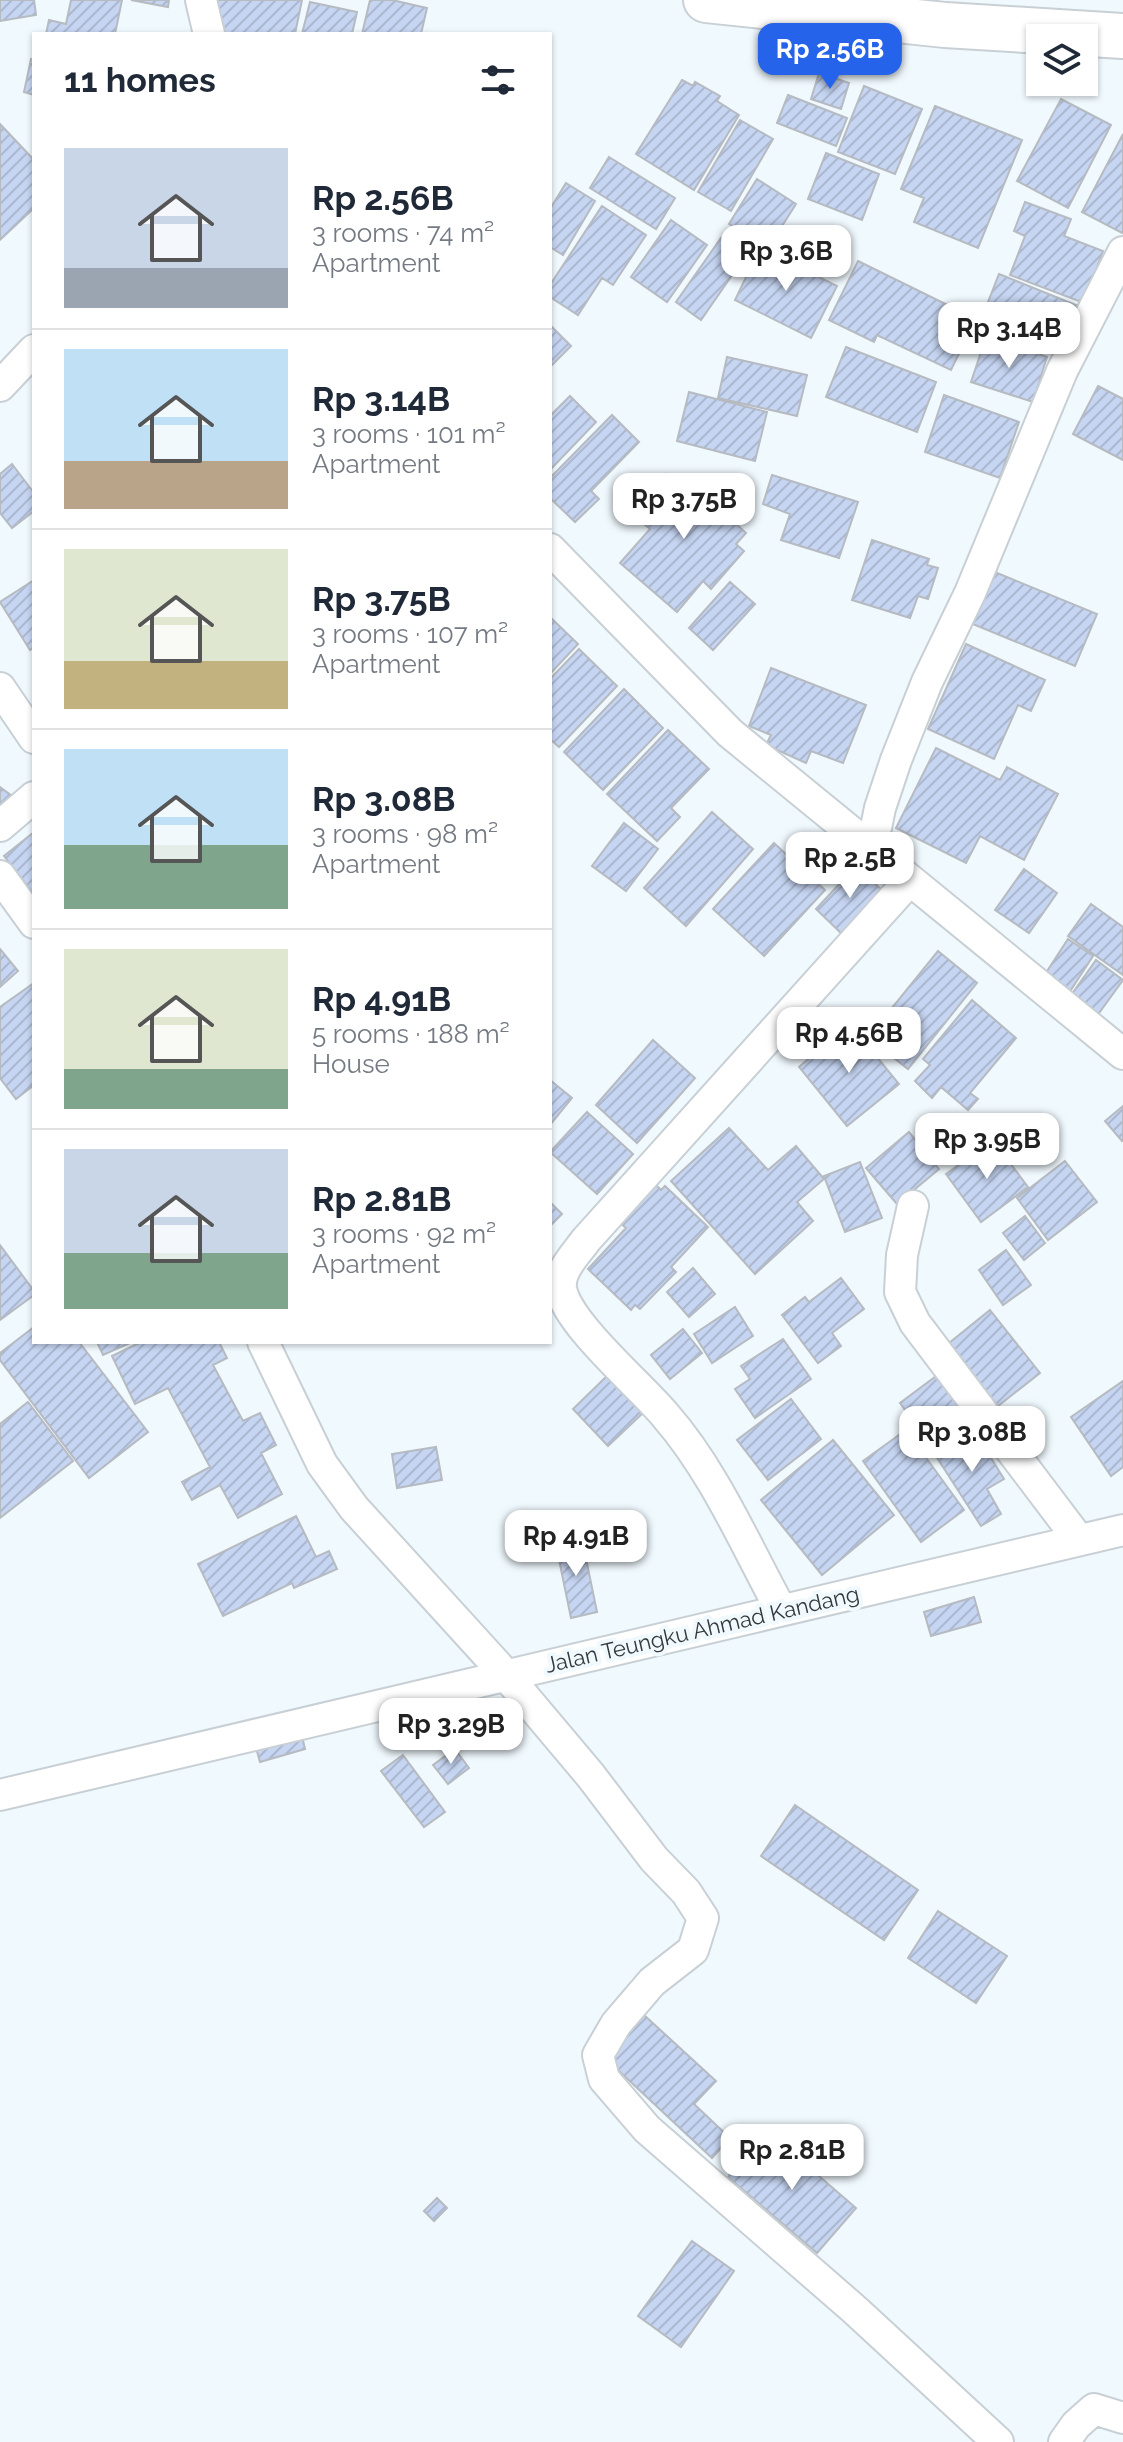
<!DOCTYPE html>
<meta charset="utf-8">
<style>
:root{--surface:#fff;--page:#f2f2f3;--text:#1f2937;--muted:#747a83;--line:#e0e1e3;--accent:#2563eb}
body{margin:0;font-family:Raleway,sans-serif;background:var(--page);color:var(--text);height:100vh;display:flex;flex-direction:column;font-size:30px;white-space:nowrap}
*{box-sizing:border-box;margin:0}
p{font-size:26px;color:var(--muted)}
.icon{flex:none;width:44px;height:44px;fill:none;stroke:currentColor;stroke-width:2;stroke-linecap:round;stroke-linejoin:round}
.map{position:relative;flex:1;overflow:hidden}
.details{position:absolute;left:32px;top:32px;width:520px;height:1312px;display:flex;flex-direction:column;background:var(--surface);border-radius:0px;box-shadow:0 2px 6px #0004}
.details>*{flex:none}
.tools{position:absolute;left:1026px;top:24px;display:grid;gap:16px}
.tools a{display:grid;place-items:center;width:72px;height:72px;border-radius:0px;background:var(--surface);box-shadow:0 2px 6px #0004;font-size:40px}
.price{position:absolute;translate:-50% -68px;padding:0 18px;border-radius:16px;background:#fff;color:#222;font-size:26px;line-height:52px;filter:drop-shadow(0 2px 4px #0008)}
.price::after{content:'';position:absolute;left:50%;top:48px;width:24px;height:18px;margin-left:-12px;background:inherit;clip-path:polygon(0 0,100% 0,50% 100%)}
.price.selected{background:var(--accent);color:#fff}
ul{padding:0;list-style:none}
li{display:flex;align-items:center;gap:24px;height:200px;padding:0 32px}
li+li{border-top:2px solid var(--line)}
li span{display:grid;place-items:center;flex:none;width:224px;height:160px;border-radius:0px;color:#555}
li>.icon{margin-inline-start:auto}
span .icon{width:96px;height:96px;fill:#fffc;stroke-width:1}
li b{font-size:34px}
h2{display:flex;justify-content:space-between;align-items:center;height:96px;padding:0 32px;font-size:34px}
.map>svg:first-child{display:block}
.building{fill:url(#building-hatch);stroke:#b6bac1;stroke-width:2}
.lines{fill:none;stroke-linecap:round;stroke-linejoin:round}
.minor-casing{stroke:#c8d0d5;stroke-width:34}
.trunk-casing{stroke:#c8d0d5;stroke-width:48}
.minor{stroke:#fff;stroke-width:30}
.trunk{stroke:#fff;stroke-width:44}
.labels{text-anchor:middle;stroke-width:8;stroke-linejoin:round;paint-order:stroke}
.street-label{font-size:22px;fill:#36393b;stroke:#f0f9fe}
</style>
<div class="map">
<svg width="1123" height="2442" viewBox="0 0 1123 2442">
<defs>
<pattern id="building-hatch" width="6" height="6" patternUnits="userSpaceOnUse" patternTransform="scale(2)"><rect width="6" height="6" fill="#c6d5f2"/><path d="M-1 1l2-2M0 6l6-6M5 7l2-2" fill="none" stroke="#abb8d0"/></pattern>
</defs>
<rect width="100%" height="100%" fill="#f0f9fe"/>
<path class="building" d="M0,0h34l2,15 -36,6z
M71,0h51l-7,34h-69l3,-14 17,4z
M131,0h38l-1,7z
M211,0h91l-7,34h-79z
M370,0h22l35,8 -6,26h-59z
M310,2l47,10 -5,22h-50z
M31,59l3,1v35l-10,-3z
M819,73l30,10 -8,26 -30,-10z
M682,80l11,6 2,-4 25,14 -3,5 22,14 -45,75 -58,-36z
M864,86l58,23 -27,65 -57,-22z
M788,95l59,23 -11,28 -59,-23z
M1061,99l50,26 -43,83 -51,-27z
M935,106l87,34 -44,108 -64,-26 10,-24 -23,-9z
M740,120l33,19 -42,72 -33,-19z
M0,124l34,36v48l-34,32z
M1123,134v97l-1,2 -40,-21z
M826,153l53,21 -17,46 -54,-21z
M609,157l66,41 -19,31 -66,-41z
M757,179l39,25 -28,44 -39,-24z
M566,183l29,18 -32,54 -13,-8v-38z
M1025,202l46,17 -7,17 39,15 -19,52 -74,-28 15,-39 -11,-5z
M602,206l44,29 -33,50 -11,-7 -24,37 -28,-18v-12z
M671,220l36,25 -40,57 -36,-25z
M721,238l25,17 -45,65 -25,-18z
M760,248l77,38 -26,52 -76,-38z
M858,261l118,58 -25,51 -74,-35 -3,7 -45,-22z
M999,274l77,31 -20,50 -77,-30z
M550,325l21,21 -21,21z
M986,337l61,20 -14,45 -62,-20z
M846,347l90,35 -19,50 -91,-35z
M727,357l80,18 -10,41 -79,-18z
M1098,386l25,13v61l-50,-26z
M689,392l78,20 -12,49 -78,-20z
M944,395l75,27 -19,56 -75,-26z
M570,396l26,26 -46,48v-54z
M612,415l27,27 -48,49 8,8 -24,23 -25,-24v-20z
M12,464l22,29v18l-22,17 -12,-15v-39z
M666,474l18,15 5,-6 18,16 7,-8 27,23 -7,8 12,11 -10,11 8,7 -33,38 -8,-8 -26,31 -57,-49 30,-34 -19,-16z
M772,475l86,27 -19,56 -58,-18 9,-26 -27,-10z
M872,540l57,19 -2,6 11,3 -10,31 -10,-3 -8,22 -58,-18z
M985,568l112,46 -22,52 -112,-46z
M34,580v67l-4,3 -30,-48z
M730,582l25,22 -42,46 -24,-22z
M550,617l28,27 -28,30z
M966,644l79,36 -14,31 -13,-6 -24,54 -66,-30z
M579,649l38,37 -58,61 -9,-8v-60z
M771,668l95,37 -23,58 -32,-12 -5,12 -40,-18 5,-10 -22,-9z
M624,689l39,39 -60,62 -39,-38z
M668,730l41,39 -38,39 9,9 -23,24 -50,-47z
M936,748l64,32 7,-13 51,27 -34,66 -44,-24 -14,27 -70,-35z
M0,787l12,9 -12,17z
M712,812l41,37 -67,77 -42,-38z
M624,823l34,26 -32,42 -34,-25z
M34,832v62l-30,-38z
M774,843l51,47 -61,66 -51,-47z
M856,866l28,26 -41,43 -27,-26z
M1024,869l33,24 -28,40 -34,-23z
M1091,904l32,23v48l-55,-39z
M1068,939l25,17 -28,43 -25,-17z
M0,949l18,22 -18,16z
M938,951l39,32 -69,86 -28,-22 19,-23 -12,-10z
M1096,960l27,20 -29,40 -27,-19z
M34,983v102l-18,14 -16,-21v-71z
M972,1000l44,38 -46,55 8,6 -10,11 -27,-23 -9,11 -17,-17 15,-16 -7,-6z
M850,1024l49,60 -52,42 -48,-59z
M653,1040l42,38 -58,65 -41,-38z
M550,1080l22,18 -22,27z
M1123,1106v34l-1,1 -17,-20z
M587,1112l46,42 -36,40 -47,-42z
M729,1128l39,42 28,-24 28,33 -27,23 16,19 -58,53 -84,-93z
M909,1132l30,37 -42,35 -31,-36z
M993,1140l35,47 -47,35 -35,-48z
M1065,1161l32,41 -49,38 -31,-42z
M860,1162l22,56 -37,14 -21,-56z
M648,1177l13,13 4,-4 43,41 -37,40 5,5 -36,37 -5,-4 -4,5 -43,-41 38,-41 -14,-12z
M550,1202l12,12 -12,12z
M1025,1216l20,27 -21,17 -21,-27z
M0,1245l34,46v4l-34,25z
M1006,1250l25,35 -28,20 -24,-35z
M693,1268l22,26 -26,23 -22,-25z
M841,1278l23,31 -32,24 9,13 -23,17 -36,-48 23,-18 4,5z
M735,1307l18,29 -41,27 -18,-29z
M990,1310l50,63 -47,37 -50,-62z
M34,1327v15h45l69,90 -59,46 -89,-118v-7z
M683,1329l19,24 -32,26 -19,-24z
M783,1339l28,40 -56,39 -20,-29 15,-10 -9,-13z
M97,1342h35l-29,13z
M141,1342h78l8,16 -14,7 30,56 17,-8 16,32 -15,8 21,41 -44,24 -18,-33 -28,15 -10,-18 28,-15 -42,-79 -33,16 -23,-48z
M943,1371l24,33 -42,33 -25,-34z
M609,1374l35,38 -36,34 -35,-37z
M1123,1381v86l-12,9 -40,-59z
M791,1399l30,40 -53,41 -31,-40z
M28,1402l45,59 -73,57v-94z
M973,1429l31,50 -17,10 14,25 -20,12 -47,-73z
M906,1430l58,80 -43,32 -58,-81z
M833,1440l61,75 -72,60 -61,-75z
M436,1447l6,33 -45,8 -5,-34z
M296,1516l20,41 13,-6 8,18 -43,19 -2,-5 -69,33 -25,-52z
M582,1539l15,73 -26,6 -15,-73z
M974,1597l7,25 -50,14 -7,-24z
M301,1732l4,17 -45,13 -5,-18z
M455,1749l14,19 -21,16 -15,-19z
M403,1755l42,57 -21,15 -43,-56z
M795,1805l123,85 -34,50 -123,-84z
M938,1911l69,45 -31,47 -68,-45z
M644,2015l72,66 -22,23 36,34 -18,20 -107,-100z
M767,2131l89,77 -39,45 -89,-76z
M437,2198l10,10 -13,13 -10,-10z
M692,2241l42,30 -53,76 -43,-31z"/>
<g class="lines">
<g class="minor-casing">
<path id="minor" d="M201,0l8,34
M0,386l34,-36
M550,549l180,184 393,321
M0,688l34,50
M0,826l34,-29
M872,847l8,-39 16,-48 31,-78 43,-89 92,-222 61,-119
M0,876l34,47
M913,1206l-11,49 -2,37 15,31 164,217
M263,1342l59,122 32,44 152,167 85,101 63,83 32,33 17,26 -10,32 -41,32 -36,42 -18,31 6,24 43,50 208,181 143,132
M781,1610c-36,-66 -67,-139 -116,-195 -24,-29 -99,-92 -104,-127 -2,-18 15,-34 25,-48l324,-360
M0,1795l1123,-265
M1064,2442l12,-17 18,-16 29,9"/>
</g>
<g class="trunk-casing">
<path id="trunk" d="M706,0l239,25 178,11"/>
</g>
<use href="#minor" class="minor"/>
<use href="#trunk" class="trunk"/>
</g>
<g class="labels">
<g class="street-label">
<text transform="translate(702 1629) rotate(-13)" y="8">Jalan Teungku Ahmad Kandang</text>
</g>
</g>
</svg>
<div class="tools">
<a><svg class="icon" aria-label="layers" viewBox="0 0 24 24"><path d="M12 4l9 5-9 5-9-5zM3 14l9 5 9-5"/></svg></a>
</div>
<b class="price selected" style="left:830px;top:91px">Rp 2.56B</b>
<b class="price" style="left:786px;top:293px">Rp 3.6B</b>
<b class="price" style="left:1009px;top:370px">Rp 3.14B</b>
<b class="price" style="left:684px;top:541px">Rp 3.75B</b>
<b class="price" style="left:850px;top:900px">Rp 2.5B</b>
<b class="price" style="left:849px;top:1075px">Rp 4.56B</b>
<b class="price" style="left:987px;top:1181px">Rp 3.95B</b>
<b class="price" style="left:972px;top:1474px">Rp 3.08B</b>
<b class="price" style="left:576px;top:1578px">Rp 4.91B</b>
<b class="price" style="left:451px;top:1766px">Rp 3.29B</b>
<b class="price" style="left:792px;top:2192px">Rp 2.81B</b>
<section class="details">
<h2>11 homes<svg class="icon" aria-label="filters" viewBox="0 0 24 24"><path d="M4 7h16M4 17h16"/><circle cx="9" cy="7" r="2"/><circle cx="15" cy="17" r="2"/></svg></h2>
<ul>
<li><span style="background:linear-gradient(#c9d6e8 75%,#9aa5b1 0)"><svg class="icon" aria-label="home" viewBox="0 0 24 24"><path d="M3 11l9-7 9 7M6 9v11h12V9"/></svg></span><div><b>Rp 2.56B</b><p>3 rooms · 74 m²</p><p>Apartment</p></div></li>
<li><span style="background:linear-gradient(#bfe0f5 70%,#b9a48a 0)"><svg class="icon" aria-label="home" viewBox="0 0 24 24"><path d="M3 11l9-7 9 7M6 9v11h12V9"/></svg></span><div><b>Rp 3.14B</b><p>3 rooms · 101 m²</p><p>Apartment</p></div></li>
<li><span style="background:linear-gradient(#dfe7d0 70%,#c2b280 0)"><svg class="icon" aria-label="home" viewBox="0 0 24 24"><path d="M3 11l9-7 9 7M6 9v11h12V9"/></svg></span><div><b>Rp 3.75B</b><p>3 rooms · 107 m²</p><p>Apartment</p></div></li>
<li><span style="background:linear-gradient(#bfe0f5 60%,#7fa58c 0)"><svg class="icon" aria-label="home" viewBox="0 0 24 24"><path d="M3 11l9-7 9 7M6 9v11h12V9"/></svg></span><div><b>Rp 3.08B</b><p>3 rooms · 98 m²</p><p>Apartment</p></div></li>
<li><span style="background:linear-gradient(#dfe7d0 75%,#7fa58c 0)"><svg class="icon" aria-label="home" viewBox="0 0 24 24"><path d="M3 11l9-7 9 7M6 9v11h12V9"/></svg></span><div><b>Rp 4.91B</b><p>5 rooms · 188 m²</p><p>House</p></div></li>
<li><span style="background:linear-gradient(#c9d6e8 65%,#7fa58c 0)"><svg class="icon" aria-label="home" viewBox="0 0 24 24"><path d="M3 11l9-7 9 7M6 9v11h12V9"/></svg></span><div><b>Rp 2.81B</b><p>3 rooms · 92 m²</p><p>Apartment</p></div></li>
</ul>
</section>
</div>
